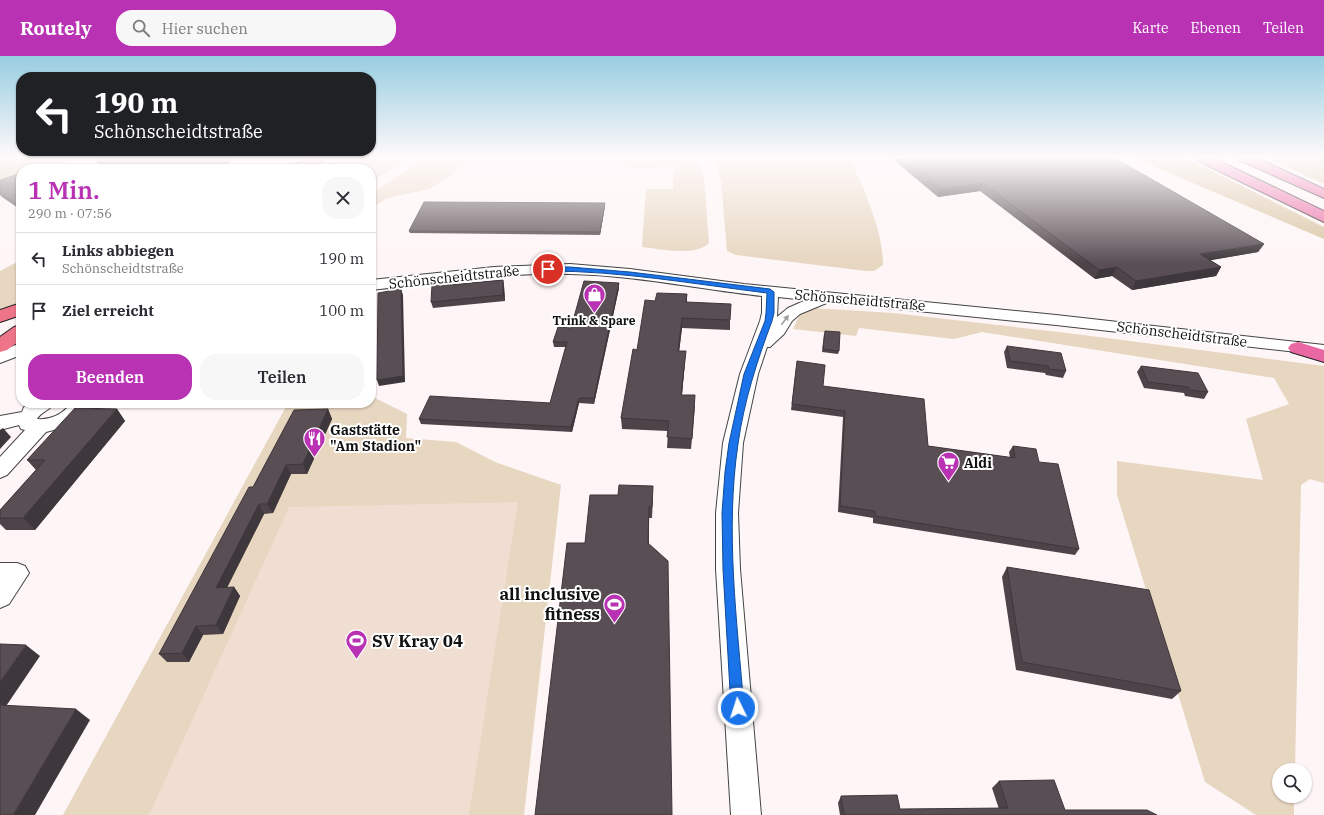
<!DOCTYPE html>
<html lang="de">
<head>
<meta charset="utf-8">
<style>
	body { margin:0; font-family:"IBM Plex Serif",serif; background:#f7f7f7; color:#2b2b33; height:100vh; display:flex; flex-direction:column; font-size:15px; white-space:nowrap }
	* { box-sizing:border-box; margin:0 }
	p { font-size:13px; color:#7c7c81 }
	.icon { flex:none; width:22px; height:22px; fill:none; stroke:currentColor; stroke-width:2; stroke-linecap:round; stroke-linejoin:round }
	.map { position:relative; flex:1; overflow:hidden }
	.panel { position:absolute; left:16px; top:108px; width:360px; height:244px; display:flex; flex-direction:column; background:#fff; border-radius:16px; box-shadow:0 1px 3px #0004 }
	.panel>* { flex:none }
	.banner { position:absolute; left:16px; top:16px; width:360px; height:84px; border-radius:16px; box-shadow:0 1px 3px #0004; background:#202124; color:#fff; overflow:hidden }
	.tools { position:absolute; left:1272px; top:707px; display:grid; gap:8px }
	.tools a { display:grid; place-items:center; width:40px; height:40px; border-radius:50%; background:#fff; box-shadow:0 1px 3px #0004; font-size:20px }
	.pin { position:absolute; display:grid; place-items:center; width:34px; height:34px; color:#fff; margin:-17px; border:2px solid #fff; border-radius:50%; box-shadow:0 1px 4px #0007 }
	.me { position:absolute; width:44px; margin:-22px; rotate:356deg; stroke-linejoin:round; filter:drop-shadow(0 0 3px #0008) }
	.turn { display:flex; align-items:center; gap:14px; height:84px; padding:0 12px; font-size:18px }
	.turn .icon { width:52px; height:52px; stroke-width:2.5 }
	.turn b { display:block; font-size:28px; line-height:34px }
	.round { display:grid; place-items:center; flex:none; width:42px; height:42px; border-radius:16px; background:#f7f7f7 }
	.summary { display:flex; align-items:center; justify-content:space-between; height:68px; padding:0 12px }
	h1 { font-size:24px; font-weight:600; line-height:30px; color:#b832b3 }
	.action { display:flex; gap:8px; margin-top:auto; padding:8px 12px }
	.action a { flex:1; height:46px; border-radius:16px; background:#b832b3; color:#fff; font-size:16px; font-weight:600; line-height:46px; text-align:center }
	.action a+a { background:#f7f7f7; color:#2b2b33 }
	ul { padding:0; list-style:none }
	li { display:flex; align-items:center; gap:12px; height:52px; padding:0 12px; border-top:1px solid #e1e1e2 }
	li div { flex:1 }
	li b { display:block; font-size:15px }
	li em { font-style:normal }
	header { display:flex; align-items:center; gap:24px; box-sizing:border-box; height:56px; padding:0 20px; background:#b832b3; color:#fff }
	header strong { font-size:19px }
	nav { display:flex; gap:22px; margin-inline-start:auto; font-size:14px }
	.search { width:280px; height:36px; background:#f7f7f7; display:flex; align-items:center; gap:10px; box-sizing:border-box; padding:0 14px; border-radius:16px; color:#7c7c81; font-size:15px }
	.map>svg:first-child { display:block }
	.green { fill:#e7d6c0 }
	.forest { fill:#d7c3a0 }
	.pitch { fill:#efded1 }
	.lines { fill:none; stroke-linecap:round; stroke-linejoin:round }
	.minor-casing { stroke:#444; stroke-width:2 }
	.major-casing { stroke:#222; stroke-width:2 }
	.highway-casing { stroke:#222; stroke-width:2 }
	.minor { fill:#fff; fill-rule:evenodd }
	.major { fill:#ee7589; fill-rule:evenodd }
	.highway { fill:#e968a4; fill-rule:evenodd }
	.wall { fill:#4d4348 }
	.shaded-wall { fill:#3e373b }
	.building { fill:#594e54; stroke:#3e373b }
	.oneway { fill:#a0a0a0 }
	.route { fill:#1a73e8; stroke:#114b97 }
	.labels { text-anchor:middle; stroke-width:4; stroke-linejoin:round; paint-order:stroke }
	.far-poi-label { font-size:12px; font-weight:bold; fill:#111; stroke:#fff }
	.street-label { font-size:14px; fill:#111; stroke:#fff }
	.poi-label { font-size:14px; font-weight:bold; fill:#111; stroke:#fff; text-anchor:start }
	.near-poi-label { font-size:17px; font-weight:bold; fill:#111; stroke:#fff; text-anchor:end }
</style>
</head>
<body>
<header>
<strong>Routely</strong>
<div class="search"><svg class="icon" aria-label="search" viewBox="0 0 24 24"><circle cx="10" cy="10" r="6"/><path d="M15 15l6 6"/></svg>Hier suchen</div>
<nav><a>Karte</a><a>Ebenen</a><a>Teilen</a></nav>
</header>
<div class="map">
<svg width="1324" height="759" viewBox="0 0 1324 759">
	<rect width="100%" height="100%" fill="#fef5f6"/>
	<g class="green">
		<polygon points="339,101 411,101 371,126 371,113 317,113"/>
		<polygon points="427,101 477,101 430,133 387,142 378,148 371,149 371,138"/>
		<path d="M623,101H696L704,121L709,187C695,201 660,193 642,191L646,133H673V111L629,113L626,111Z"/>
		<path d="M714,101H849C864,133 883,174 883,209L874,215H866L736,199L727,195L721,125Z"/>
		<polygon points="21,204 21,247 0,255 0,215"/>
		<polygon points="812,252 893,257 1067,277 1324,310 1324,427 1310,423 1301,429 1295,714 1279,714 1279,740 1294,740 1294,759 1256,759 1205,726 1117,439 1117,405 1263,424 1246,363 1289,348 1274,322 982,276 954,283 859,272 856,280 793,273 800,258"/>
		<polygon points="371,340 407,358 406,382 456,386 495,406 561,429 524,759 63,759 288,347 371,347"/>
	</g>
	<g class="forest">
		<polygon points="0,101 84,101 38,113 21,113 21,117 0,123"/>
		<polygon points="1132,101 1184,101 1324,171 1324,183"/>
		<polygon points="1266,101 1324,101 1324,128"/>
	</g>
	<polygon class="pitch" points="518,446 469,759 149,759 289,451"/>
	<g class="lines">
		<defs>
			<g id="minor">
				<path d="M570,208L630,213L744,228L1056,259L1324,289V299L1056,269L829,246L800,258L792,265L784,278L770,291H767L758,318L743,387L738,457L740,513L761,759H731L716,513V457L723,387L740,318L760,265L762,257V240C698,233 634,219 570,218C504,216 437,227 371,234V224L494,211ZM778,241L806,244L788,252L777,261Z"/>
				<polygon points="21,287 21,299 0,307 0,295"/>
				<path d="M31,347H55C50,354 41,356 37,363C48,364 59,360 67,352V347H87L86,353L79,363L65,371L46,376L7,419L0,422V401L25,374L21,373L19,369L0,374V360L22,356L24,351Z"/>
				<polygon points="0,507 17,507 25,510 29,517 9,548 0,552"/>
			</g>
			<g id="major">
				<path d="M309,101H326C318,112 303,113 290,113L292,110Z"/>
				<polygon points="21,247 21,259 0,266 0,254"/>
				<polygon points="21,269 21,284 7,294 0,296 0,281 14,271"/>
			</g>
			<g id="highway">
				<polygon points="1194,101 1211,101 1324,155 1324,166 1196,104"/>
				<polygon points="1237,101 1255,101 1324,133 1324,142 1239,104"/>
				<polygon points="1298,286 1324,294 1324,306 1291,296 1288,292 1291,288"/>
			</g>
		</defs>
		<use href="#minor" class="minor-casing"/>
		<use href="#major" class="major-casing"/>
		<use href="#highway" class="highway-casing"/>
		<use href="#minor" class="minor"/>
		<use href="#major" class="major"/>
		<use href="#highway" class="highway"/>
	</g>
	<g class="wall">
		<polygon points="890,101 1113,101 1264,188 1258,196 1210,204 1221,211 1216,220 1132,234 1112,220 1095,223 980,135 938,141"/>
		<polygon points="21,121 21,154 2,141 0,139 0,124"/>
		<polygon points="605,150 600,179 410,177 409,175"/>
		<polygon points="503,224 504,230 505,245 433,252 431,246 450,227 451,229"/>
		<polygon points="619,232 594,348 579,347 572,376 421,368 419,363 550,347 566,291 554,291 553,286"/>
		<polygon points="687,238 687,246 730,264 730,274 682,272 679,295 685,305 682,339 695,350 691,393 667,392 668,375 622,373 621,362 637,294 655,245"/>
		<polygon points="824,278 839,295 838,298 822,296"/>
		<polygon points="1007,290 1066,315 1063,322 1046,319 1045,317 1007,312 1004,296"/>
		<polygon points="1141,310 1208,336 1204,343 1185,340 1184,337 1144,332 1137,316"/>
		<polygon points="796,312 823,330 928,390 1010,402 1009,396 1013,390 1039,406 1079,493 1075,499 873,467 873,462 838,456 843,361 791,354"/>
		<polygon points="117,353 125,365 35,474 6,474 0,468 0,454 36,414 27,404"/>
		<polygon points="328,353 332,363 307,418 291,418 273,457 264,458 227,532 234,531 240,540 223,578 203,579 189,606 167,606 159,598 253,431"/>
		<polygon points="618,439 653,441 652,462 649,462 649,487 585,487"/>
		<polygon points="1007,511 1181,635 1172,643 1016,614 1002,521"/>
		<polygon points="999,725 1065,754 1157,759 840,759 838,747 841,740 900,753 999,753 992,732"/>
	</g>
	<g class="shaded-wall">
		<polygon points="227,101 232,101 233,102 225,113 218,113"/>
		<polygon points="983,127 980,135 938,141 940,133"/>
		<polygon points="605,147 605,150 600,179 600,176"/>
		<polygon points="1264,188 1258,196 1195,207 1200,198"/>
		<polygon points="1117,211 1112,220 1095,223 1099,214"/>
		<polygon points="1221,211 1216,220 1132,234 1136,225"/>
		<polygon points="503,224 504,230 505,245 503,239"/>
		<polygon points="619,227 619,232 594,348 594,342"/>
		<polygon points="401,233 403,239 405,326 379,330 377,324"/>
		<polygon points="682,262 682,272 678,305 678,295"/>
		<polygon points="686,295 685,305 681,349 681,339"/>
		<polygon points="579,342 579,347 572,376 571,371"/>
		<polygon points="117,353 125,365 35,474 23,462"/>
		<polygon points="328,353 332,363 307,418 303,408"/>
		<polygon points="3,372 11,381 0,393 0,374"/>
		<polygon points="286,409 291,418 273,457 267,448"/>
		<polygon points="259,448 264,458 222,541 216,532"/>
		<polygon points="234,531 240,540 223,578 216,569"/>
		<polygon points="196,570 203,579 189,606 182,597"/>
		<polygon points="26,589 40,600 0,659 0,626"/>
		<polygon points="76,653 90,664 35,759 13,759"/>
	</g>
	<g class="building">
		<polygon points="94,101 227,101 218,113 102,113"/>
		<polygon points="901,101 1113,101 1264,188 1200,198 1221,211 1136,225 1117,211 1099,214 983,127 940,133"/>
		<polygon points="18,118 21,121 21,151 0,137 0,124"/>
		<polygon points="424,146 605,147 600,176 409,175"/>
		<polygon points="503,224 503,239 431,246 432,229 450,227 450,229"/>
		<polygon points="584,225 619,227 594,342 579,342 571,371 419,363 430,340 550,347 567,286 553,286 558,271 571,272"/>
		<polygon points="401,233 403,320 377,324 378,237"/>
		<polygon points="657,237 687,238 686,246 731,248 730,264 682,262 678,295 686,295 681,339 695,339 692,383 667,381 669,365 621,362 633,293 637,294 645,244 655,245"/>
		<polygon points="825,275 840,276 839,295 823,293"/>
		<polygon points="1007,290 1061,297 1066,315 1049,313 1048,310 1010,305"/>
		<polygon points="797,305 825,309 823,330 924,343 928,390 1015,402 1013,390 1036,393 1039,406 1058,408 1079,493 875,460 875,455 840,450 845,355 792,348"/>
		<polygon points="1141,310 1198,317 1208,336 1190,334 1188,331 1148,326"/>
		<polygon points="75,352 117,353 23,462 0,462 0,454 45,404 27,404"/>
		<polygon points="328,353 303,408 286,409 267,448 259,448 216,532 234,531 216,569 196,570 182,597 159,598 249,431 253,431 294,354"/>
		<polygon points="619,429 653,430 652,451 649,451 648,487 668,505 672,759 535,759 567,487 585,487 590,439 618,439"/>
		<polygon points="1007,511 1149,534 1181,635 1022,606"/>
		<polygon points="0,588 26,589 0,626"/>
		<polygon points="0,649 76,653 13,759 0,759"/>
		<polygon points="1054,724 1065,754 1147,754 1157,759 844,759 841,740 897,739 900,753 1008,752 999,725"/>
	</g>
	<defs><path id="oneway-solid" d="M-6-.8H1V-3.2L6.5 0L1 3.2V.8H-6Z"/></defs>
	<use class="oneway" href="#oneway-solid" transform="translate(785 264) rotate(-53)"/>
	<linearGradient id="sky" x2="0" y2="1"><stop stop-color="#97cde0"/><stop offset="0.49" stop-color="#fffafb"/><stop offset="1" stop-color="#fffafb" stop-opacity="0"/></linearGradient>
	<rect width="1324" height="207" fill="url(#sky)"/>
	<path class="route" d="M546,211H570L630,216L770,233L774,236V257L772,265C757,305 744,345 738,388C725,475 737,565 744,652L742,656L738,658L733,656L731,652L723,513L722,457L725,416L729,387L744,318L765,265L766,257L767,237C694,228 621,215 548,215L546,214Z"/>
	<defs>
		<symbol id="shop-pin" viewBox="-11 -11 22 30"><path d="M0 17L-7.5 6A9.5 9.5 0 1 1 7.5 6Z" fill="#b832b3" stroke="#fff"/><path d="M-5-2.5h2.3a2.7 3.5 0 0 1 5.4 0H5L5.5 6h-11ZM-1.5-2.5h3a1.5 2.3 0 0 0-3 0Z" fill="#fff"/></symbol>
		<symbol id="restaurant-pin" viewBox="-11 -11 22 30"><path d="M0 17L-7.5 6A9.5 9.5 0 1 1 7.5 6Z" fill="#b832b3" stroke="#fff"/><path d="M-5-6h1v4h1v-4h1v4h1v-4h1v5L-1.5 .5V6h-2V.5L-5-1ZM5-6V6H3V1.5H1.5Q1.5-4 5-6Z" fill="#fff"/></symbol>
		<symbol id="supermarket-pin" viewBox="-11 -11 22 30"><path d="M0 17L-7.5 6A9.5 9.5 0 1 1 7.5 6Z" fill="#b832b3" stroke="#fff"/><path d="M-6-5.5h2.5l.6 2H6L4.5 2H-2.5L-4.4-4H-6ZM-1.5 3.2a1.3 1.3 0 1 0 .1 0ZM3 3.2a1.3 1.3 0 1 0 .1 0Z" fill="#fff"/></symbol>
		<symbol id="stadium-pin" viewBox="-11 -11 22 30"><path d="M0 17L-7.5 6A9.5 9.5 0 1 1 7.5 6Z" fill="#b832b3" stroke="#fff"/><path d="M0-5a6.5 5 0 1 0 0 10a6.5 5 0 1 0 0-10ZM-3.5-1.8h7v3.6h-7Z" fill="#fff"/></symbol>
	</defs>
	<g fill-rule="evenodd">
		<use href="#shop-pin" x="582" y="226" width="25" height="34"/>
		<use href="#restaurant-pin" x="302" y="370" width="25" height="34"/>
		<use href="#supermarket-pin" x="936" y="394" width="25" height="34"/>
		<use href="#stadium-pin" x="602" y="536" width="25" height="34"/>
		<use href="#stadium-pin" x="344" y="572" width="25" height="34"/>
	</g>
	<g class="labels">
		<g class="far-poi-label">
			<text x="594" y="269">Trink &amp; Spare</text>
		</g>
		<g class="street-label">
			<text transform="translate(454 221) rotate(-6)" y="5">Schönscheidtstraße</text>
			<text transform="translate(860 244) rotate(5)" y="5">Schönscheidtstraße</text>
			<text transform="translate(1182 278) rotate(7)" y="5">Schönscheidtstraße</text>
		</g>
		<g class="poi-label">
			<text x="330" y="379">Gaststätte<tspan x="330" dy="16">"Am Stadion"</tspan></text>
			<text x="964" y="412">Aldi</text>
		</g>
		<g class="near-poi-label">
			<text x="600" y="544">all inclusive<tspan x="600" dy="20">fitness</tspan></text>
			<text x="372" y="591" text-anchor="start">SV Kray 04</text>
		</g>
	</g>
</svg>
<div class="tools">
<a><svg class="icon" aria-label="search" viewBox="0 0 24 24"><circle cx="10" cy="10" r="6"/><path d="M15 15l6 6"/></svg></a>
</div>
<div class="pin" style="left:548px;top:213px;background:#d93025"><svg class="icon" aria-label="arrive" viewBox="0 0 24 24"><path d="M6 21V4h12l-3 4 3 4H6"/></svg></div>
<svg class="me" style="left:738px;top:652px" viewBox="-20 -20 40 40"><circle r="17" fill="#1a73e8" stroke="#fff" stroke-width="3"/><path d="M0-11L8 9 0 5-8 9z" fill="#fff"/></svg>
<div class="banner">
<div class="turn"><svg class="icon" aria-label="left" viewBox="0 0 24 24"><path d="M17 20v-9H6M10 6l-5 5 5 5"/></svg><div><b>190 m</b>Schönscheidtstraße</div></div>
</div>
<section class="panel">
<div class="summary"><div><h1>1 Min.</h1><p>290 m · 07:56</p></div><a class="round"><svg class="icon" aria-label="close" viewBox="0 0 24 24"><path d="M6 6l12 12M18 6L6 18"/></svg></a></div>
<ul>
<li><svg class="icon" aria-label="left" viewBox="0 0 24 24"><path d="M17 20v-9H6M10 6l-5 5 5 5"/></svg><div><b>Links abbiegen</b><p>Schönscheidtstraße</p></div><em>190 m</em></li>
<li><svg class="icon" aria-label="arrive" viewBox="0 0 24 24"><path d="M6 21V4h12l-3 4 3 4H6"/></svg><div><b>Ziel erreicht</b></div><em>100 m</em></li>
</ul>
<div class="action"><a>Beenden</a><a>Teilen</a></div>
</section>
</div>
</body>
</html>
